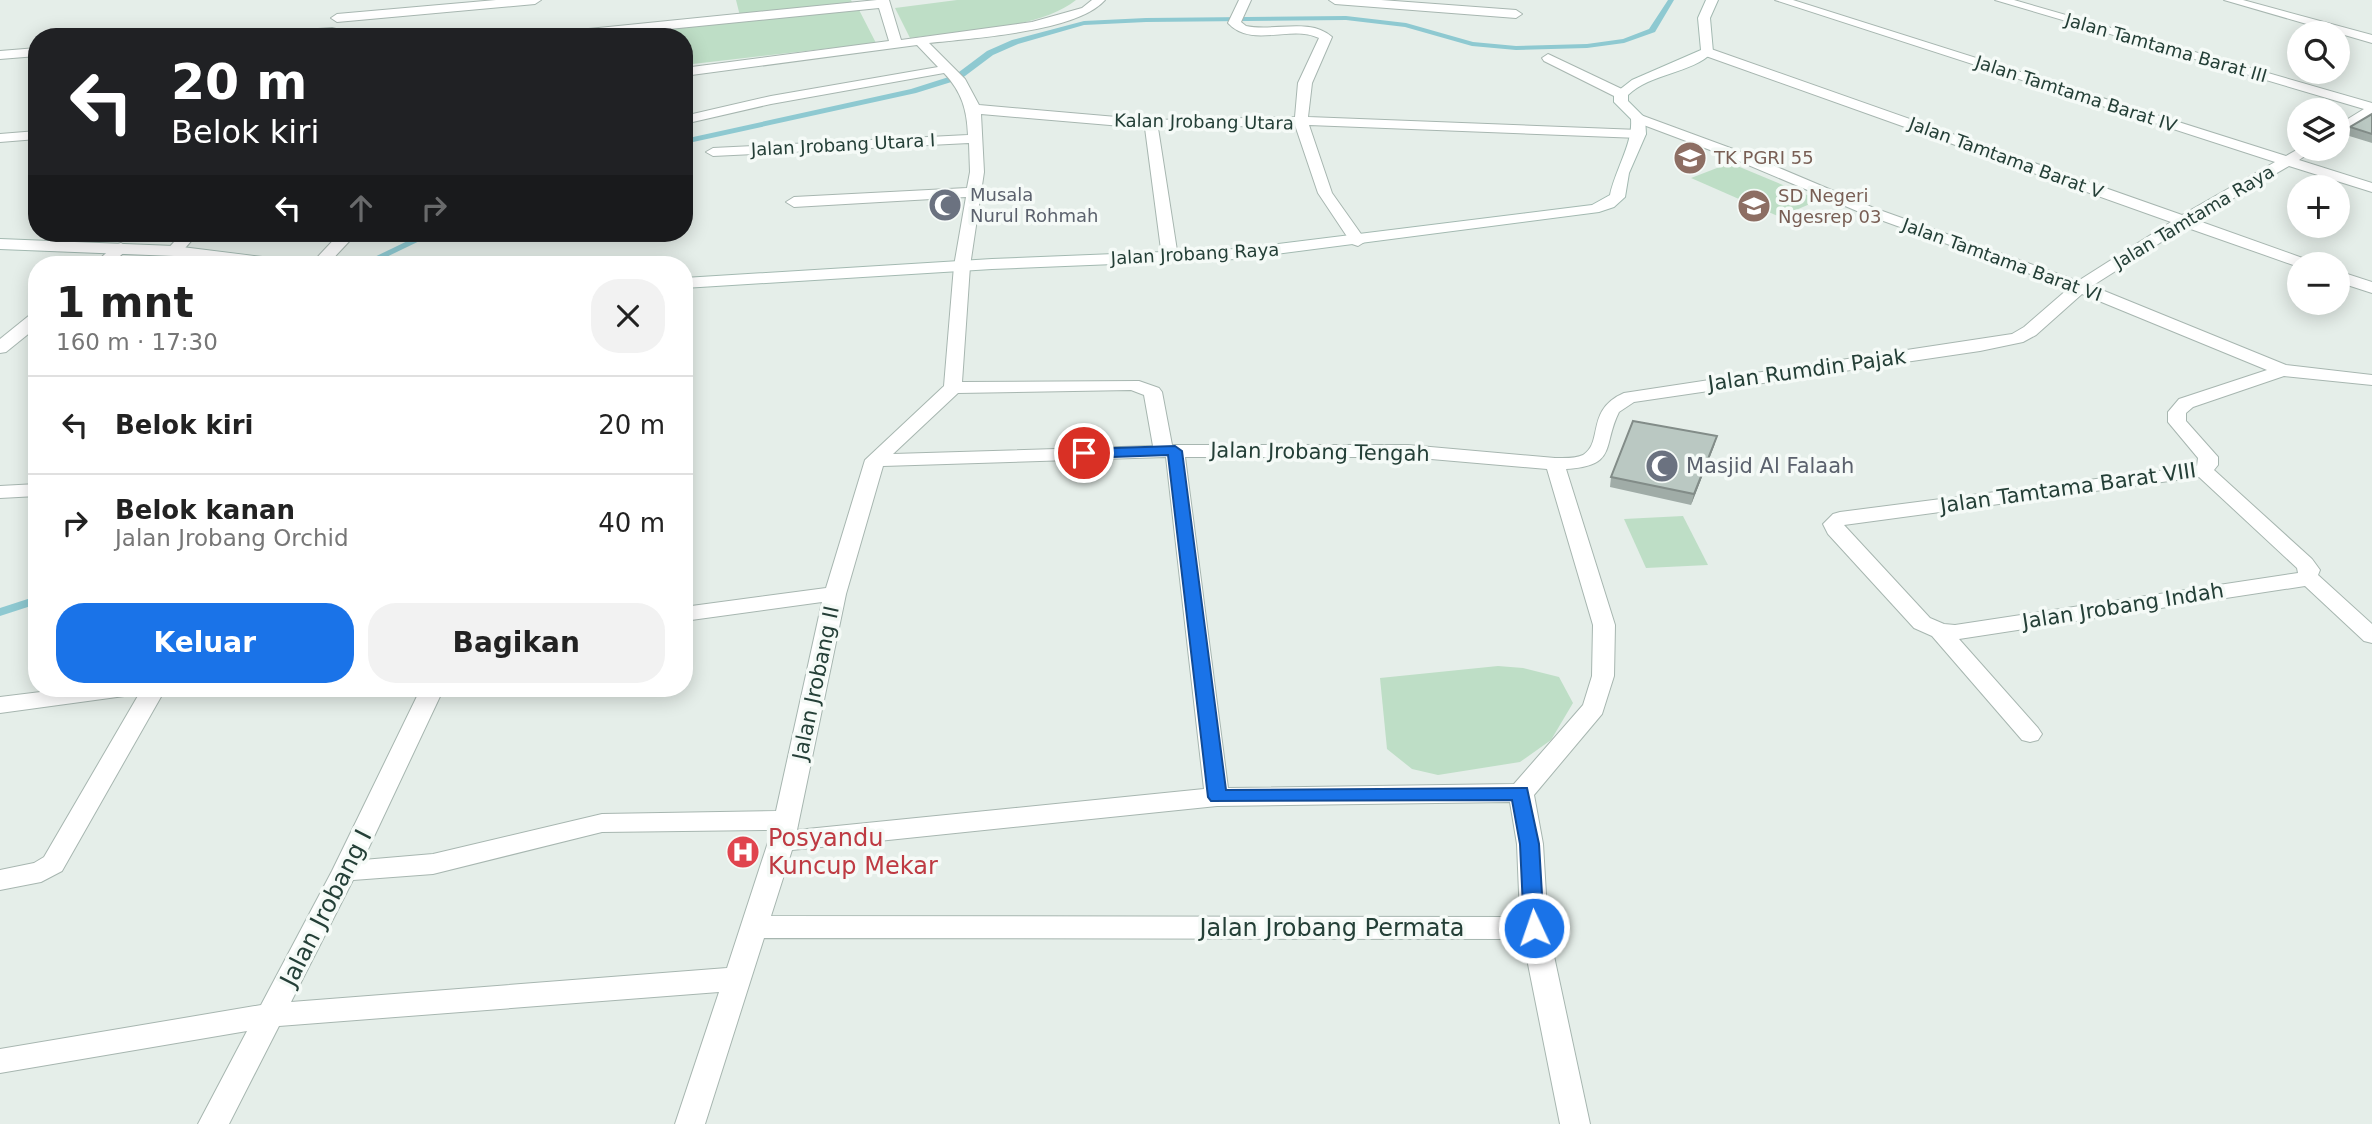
<!DOCTYPE html>
<html lang="id">
<head>
<meta charset="utf-8">
<style>
	body { margin:0; font-family:"DejaVu Sans",sans-serif; background:#f2f2f2; color:#222; height:100vh; display:flex; flex-direction:column; font-size:26px; white-space:nowrap }
	* { box-sizing:border-box; margin:0 }
	p { font-size:23px; color:#767676 }
	.icon { flex:none; width:38px; height:38px; fill:none; stroke:currentColor; stroke-width:2; stroke-linecap:round; stroke-linejoin:round }
	.map { position:relative; flex:1; overflow:hidden }
	.details { position:absolute; left:28px; top:256px; width:665px; height:441px; display:flex; flex-direction:column; background:#fff; border-radius:28px; box-shadow:0 4px 18px #0003 }
	.details>* { flex:none }
	.hud { position:absolute; left:28px; top:28px; width:665px; height:214px; border-radius:28px; box-shadow:0 4px 18px #0003; background:#202124; color:#fff; overflow:hidden }
	.buttons { position:absolute; left:2287px; top:21px; display:grid; gap:14px }
	.buttons a { display:grid; place-items:center; width:63px; height:63px; border-radius:50%; background:#fff; box-shadow:0 4px 18px #0003; font-size:35px }
	.pin { position:absolute; display:grid; place-items:center; width:60px; height:60px; color:#fff; margin:-30px; border:4px solid #fff; border-radius:50%; box-shadow:0 2px 7px #0007 }
	.me { position:absolute; width:77px; margin:-38px; rotate:357deg; stroke-linejoin:round; filter:drop-shadow(0 0 5px #0008) }
	.turn { display:flex; align-items:center; gap:24px; height:147px; padding:0 28px; font-size:32px }
	.turn .icon { width:91px; height:91px; stroke-width:2.5 }
	.turn b { display:block; font-size:49px; line-height:60px }
	.lanes { display:flex; align-items:center; height:66px; padding:0 28px; background:#0003; justify-content:center; gap:35px; direction:ltr }
	.lanes .off { opacity:.35 }
	.round { display:grid; place-items:center; flex:none; width:74px; height:74px; border-radius:28px; background:#f2f2f2 }
	.summary { display:flex; align-items:center; justify-content:space-between; height:119px; padding:0 28px }
	h1 { font-size:42px; font-weight:700; line-height:52px }
	.action { display:flex; gap:14px; margin-top:auto; padding:14px 28px }
	.action a { flex:1; height:80px; border-radius:28px; background:#1a73e8; color:#fff; font-size:28px; font-weight:700; line-height:80px; text-align:center }
	.action a+a { background:#f2f2f2; color:#222 }
	ul { padding:0; list-style:none }
	li { display:flex; align-items:center; gap:21px; height:98px; padding:0 28px; border-top:2px solid #e0e0e0 }
	li div { flex:1 }
	li b { display:block; font-size:26px }
	li em { font-style:normal }
	.map>svg:first-child { display:block }
	.green { fill:#bedec6 }
	.lines { fill:none; stroke-linecap:round; stroke-linejoin:round }
	.stream { fill:#8ec9d1; fill-rule:evenodd }
	.street-casing { stroke:#a7b6b0; stroke-width:2 }
	.secondary-casing { stroke:#a3b9b1; stroke-width:2 }
	.street { fill:#fff; fill-rule:evenodd }
	.secondary { fill:#fff; fill-rule:evenodd }
	.wall { fill:#a0aca7 }
	.shaded-wall { fill:#828c88 }
	.building { fill:#bac8c2; stroke:#828c88; stroke-width:2 }
	.route { fill:#1a73e8; stroke:#114b97; stroke-width:2 }
	.labels { text-anchor:middle; stroke-width:7; stroke-linejoin:round; paint-order:stroke }
	.far-street-label { font-size:18px; fill:#243f37; stroke:#f5faf7 }
	.far-education-label { font-size:18px; fill:#785e54; stroke:#f5faf7; text-anchor:start }
	.far-worship-label { font-size:18px; fill:#5b616d; stroke:#f5faf7; text-anchor:start }
	.street-label { font-size:21px; fill:#243f37; stroke:#f5faf7 }
	.worship-label { font-size:21px; fill:#5b616d; stroke:#f5faf7; text-anchor:start }
	.near-health-label { font-size:24px; fill:#be3a42; stroke:#f5faf7; text-anchor:start }
	.near-street-label { font-size:24px; fill:#243f37; stroke:#f5faf7 }
</style>
</head>
<body>
<div class="map">
<svg width="2372" height="1124" viewBox="0 0 2372 1124">
	<rect width="100%" height="100%" fill="#e5eee9"/>
	<g class="green">
		<polygon points="736,0 851,0 853,4 856,4 876,43 684,65 684,37 558,37 740,16"/>
		<path d="M957,0H1076C1039,30 958,31 910,38L895,8Z"/>
		<polygon points="1730,163 1819,200 1780,217 1691,178"/>
		<polygon points="1683,516 1708,565 1646,568 1624,519"/>
		<polygon points="1498,666 1523,668 1559,677 1573,703 1551,740 1520,762 1438,775 1412,769 1387,749 1380,678"/>
	</g>
	<g class="lines">
		<g class="stream">
			<polygon points="1668,0 1674,0 1655,32 1624,43 1587,48 1516,50 1472,46 1405,27 1346,20 1146,22 1084,25 1018,44 993,55 961,79 916,93 684,144 684,139 911,89 955,75 987,51 1012,40 1084,21 1146,18 1346,16 1406,23 1473,42 1516,46 1587,44 1623,39 1649,29"/>
			<polygon points="424,233 436,233 372,264 360,264"/>
			<polygon points="37,596 37,604 0,616 0,608"/>
		</g>
		<defs>
			<g id="street">
				<polygon points="496,0 541,0 535,4 337,22 331,18 337,14"/>
				<path d="M877,0H889L901,40L1032,22L1082,8L1092,0H1105C1077,32 973,38 929,43L965,79L979,105L1151,120L1295,117L1298,83L1319,38C1291,24 1252,49 1228,23L1239,0H1251L1241,22L1246,26C1273,32 1310,17 1332,37L1312,83L1308,117L1639,130L1646,134L1639,138L1309,125L1332,193L1366,241L1358,246L1352,244L1318,193L1295,125L1158,128L1178,257L1170,262L1162,257L1145,128L981,114L984,172L970,266L962,382L1139,381L1159,388L1162,392L1172,445H1408L1555,458C1563,458 1575,459 1583,455C1604,442 1585,410 1624,393L2012,334L2024,327L2069,288L1864,214L1734,159L1633,121V115L1638,114L1744,153L1874,208L2078,281L2171,222L1703,55V49H1711L2182,215L2275,162L1775,0H1793L2286,156L2300,148L2315,149L2299,160L2372,183V192L2289,166L2196,220L2311,261L2313,264H2300L2299,267L2185,227L2092,286L2286,365L2372,375V385L2284,376L2193,407L2186,413V421L2218,457V465L2214,470L2312,559L2320,570L2318,575L2372,624V643L2364,641L2305,586L1959,639L2038,728L2042,734L2038,740L2030,742L2022,740L1932,636L1914,628L1828,534L1823,524L1833,514L1840,512L2197,466L2198,458L2168,422V412L2179,399L2267,370L2082,294L2036,335L2023,342L1980,351L1634,402L1619,412C1602,446 1618,466 1566,469L1615,625L1614,676L1602,714L1534,795L1543,844L1548,928L1590,1124H1560L1523,939L764,938L705,1124H675L719,992L279,1026L229,1124H198L247,1031L0,1073V1049L261,1005L332,871L421,688H444L363,860L433,854L602,814L776,811L822,602L684,621V607L826,588L865,460L944,386L954,266L966,197L794,207L786,202L794,197L967,188L970,172L969,143L713,156L706,152L713,148L968,135C967,110 962,92 944,73L771,104L684,124V116L771,96L938,67L917,45L684,76V68L889,41L879,8L589,37H543L549,33ZM1131,390L1144,395L1153,446L893,454L958,393ZM1166,457L1204,789L797,830L846,594L883,466ZM1185,457H1408L1547,469L1593,625L1592,676L1583,705L1514,784L1228,788ZM2199,477L2297,568L2298,573L1955,625L1944,624L1930,618L1844,525ZM1510,802L1517,844L1520,917L771,916L792,850L1217,806ZM772,830L727,968L291,1002L353,880L433,874L602,832Z"/>
				<polygon points="1329,0 1381,0 1516,10 1522,14 1516,18 1335,4"/>
				<polygon points="1995,0 2014,0 2372,103 2372,116 2338,135 2338,125 2364,109"/>
				<polygon points="2224,0 2243,0 2372,35 2372,43"/>
				<polygon points="332,28 336,29 336,35 256,37 262,33"/>
				<polygon points="37,48 37,56 0,59 0,51"/>
				<polygon points="1548,54 1626,91 1628,94 1621,98 1616,97 1544,61 1542,58"/>
				<polygon points="37,131 37,139 0,142 0,134"/>
				<polygon points="182,233 198,233 180,254 168,254 166,251"/>
				<polygon points="340,233 357,233 328,264 311,264"/>
				<polygon points="121,243 129,248 111,264 94,264 115,245"/>
				<polygon points="2338,271 2372,282 2372,293 2338,282"/>
				<polygon points="37,313 37,327 6,352 0,353 0,339 31,314"/>
				<polygon points="37,484 37,496 0,498 0,486"/>
				<polygon points="73,688 166,688 62,871 41,882 0,890 0,870 34,863 44,857 139,694 0,713 0,697"/>
			</g>
			<g id="secondary">
				<path d="M1706,0H1718L1710,18L1713,52C1691,74 1651,73 1628,95V101L1645,118L1646,134L1629,173L1625,197L1614,207L1599,212L1237,259L992,269L684,288V278L992,259L1237,249L1592,205L1610,195C1615,170 1633,144 1631,119L1614,102V94L1632,80L1701,50L1698,18Z"/>
				<polygon points="0,239 174,246 279,259 287,264 242,264 174,256 0,249"/>
			</g>
		</defs>
		<use href="#street" class="street-casing"/>
		<use href="#secondary" class="secondary-casing"/>
		<use href="#street" class="street"/>
		<use href="#secondary" class="secondary"/>
	</g>
	<g class="wall">
		<polygon points="2372,114 2372,143 2346,135 2350,127"/>
		<polygon points="1717,436 1714,446 1691,505 1610,487 1611,477"/>
	</g>
	<polygon class="shaded-wall" points="1717,436 1714,446 1691,505 1694,494"/>
	<g class="building">
		<polygon points="2372,114 2372,134 2350,127"/>
		<polygon points="1633,421 1717,436 1694,494 1611,477"/>
	</g>
	<polygon class="route" points="1175,446 1182,451 1226,790 1527,788 1539,844 1544,928 1541,933 1534,936 1527,933 1524,928 1520,844 1512,800 1211,801 1208,797 1168,455 1084,458 1077,453 1084,449"/>
	<defs>
		<symbol id="school-disc" viewBox="-11 -11 22 22"><circle r="9.5" fill="#8d6e63" stroke="#f5faf7"/><path d="M0-5L7-2L0 1L-7-2ZM-4 1L0 2.5L4 1V4Q0 6-4 4Z" fill="#fff"/></symbol>
		<symbol id="mosque-disc" viewBox="-11 -11 22 22"><circle r="9.5" fill="#6b7280" stroke="#f5faf7"/><path d="M3.5-4.9A6 6 0 1 0 3.5 4.9A5 5 0 1 1 3.5-4.9Z" fill="#fff"/></symbol>
		<symbol id="hospital-disc" viewBox="-11 -11 22 22"><circle r="9.5" fill="#e0444e" stroke="#f5faf7"/><path d="M-5-5h3v3.5h4V-5h3V5h-3V1.5h-4V5h-3Z" fill="#fff"/></symbol>
	</defs>
	<g fill-rule="evenodd">
		<use href="#school-disc" x="1671" y="139" width="38" height="38"/>
		<use href="#mosque-disc" x="926" y="186" width="38" height="38"/>
		<use href="#school-disc" x="1735" y="187" width="38" height="38"/>
		<use href="#mosque-disc" x="1643" y="447" width="38" height="38"/>
		<use href="#hospital-disc" x="724" y="833" width="38" height="38"/>
	</g>
	<g class="labels">
		<g class="far-street-label">
			<text transform="translate(2166 48) rotate(16)" y="6">Jalan Tamtama Barat III</text>
			<text transform="translate(2076 94) rotate(18)" y="6">Jalan Tamtama Barat IV</text>
			<text transform="translate(1204 122) rotate(1)" y="6">Kalan Jrobang Utara</text>
			<text transform="translate(843 145) rotate(-3)" y="6">Jalan Jrobang Utara I</text>
			<text transform="translate(2006 158) rotate(20)" y="6">Jalan Tamtama Barat V</text>
			<text transform="translate(2194 217) rotate(-31)" y="6">Jalan Tamtama Raya</text>
			<text transform="translate(1195 254) rotate(-3)" y="6">Jalan Jrobang Raya</text>
			<text transform="translate(2002 260) rotate(20)" y="6">Jalan Tamtama Barat VI</text>
		</g>
		<g class="far-education-label">
			<text x="1714" y="164">TK PGRI 55</text>
			<text x="1778" y="202">SD Negeri<tspan x="1778" dy="21">Ngesrep 03</tspan></text>
		</g>
		<g class="far-worship-label">
			<text x="970" y="201">Musala<tspan x="970" dy="21">Nurul Rohmah</tspan></text>
		</g>
		<g class="street-label">
			<text transform="translate(1807 370) rotate(-8)" y="7">Jalan Rumdin Pajak</text>
			<text transform="translate(1320 452) rotate(1)" y="7">Jalan Jrobang Tengah</text>
			<text transform="translate(2068 488) rotate(-8)" y="7">Jalan Tamtama Barat VIII</text>
			<text transform="translate(2123 606) rotate(-9)" y="7">Jalan Jrobang Indah</text>
			<text transform="translate(816 683) rotate(-78)" y="7">Jalan Jrobang II</text>
		</g>
		<g class="worship-label">
			<text x="1686" y="473">Masjid Al Falaah</text>
		</g>
		<g class="near-health-label">
			<text x="768" y="846">Posyandu<tspan x="768" dy="28">Kuncup Mekar</tspan></text>
		</g>
		<g class="near-street-label">
			<text transform="translate(326 908) rotate(-63)" y="8">Jalan Jrobang I</text>
			<text x="1332" y="936">Jalan Jrobang Permata</text>
		</g>
	</g>
</svg>
<div class="buttons">
<a><svg class="icon" aria-label="search" viewBox="0 0 24 24"><circle cx="10" cy="10" r="6"/><path d="M15 15l6 6"/></svg></a>
<a><svg class="icon" aria-label="layers" viewBox="0 0 24 24"><path d="M12 4l9 5-9 5-9-5zM3 14l9 5 9-5"/></svg></a>
<a>+</a>
<a>−</a>
</div>
<div class="pin" style="left:1084px;top:453px;background:#d93025"><svg class="icon" aria-label="arrive" viewBox="0 0 24 24"><path d="M6 21V4h12l-3 4 3 4H6"/></svg></div>
<svg class="me" style="left:1534px;top:928px" viewBox="-20 -20 40 40"><circle r="17" fill="#1a73e8" stroke="#fff" stroke-width="3"/><path d="M0-11L8 9 0 5-8 9z" fill="#fff"/></svg>
<div class="hud">
<div class="turn"><svg class="icon" aria-label="left" viewBox="0 0 24 24"><path d="M17 20v-9H6M10 6l-5 5 5 5"/></svg><div><b>20 m</b>Belok kiri</div></div>
<div class="lanes"><svg class="icon" aria-label="left" viewBox="0 0 24 24"><path d="M17 20v-9H6M10 6l-5 5 5 5"/></svg><svg class="icon off" aria-label="ahead" viewBox="0 0 24 24"><path d="M12 20V5M6 11l6-6 6 6"/></svg><svg class="icon off" aria-label="right" viewBox="0 0 24 24"><path d="M7 20v-9h11M14 6l5 5-5 5"/></svg></div>
</div>
<section class="details">
<div class="summary"><div><h1>1 mnt</h1><p>160 m · 17:30</p></div><a class="round"><svg class="icon" aria-label="close" viewBox="0 0 24 24"><path d="M6 6l12 12M18 6L6 18"/></svg></a></div>
<ul>
<li><svg class="icon" aria-label="left" viewBox="0 0 24 24"><path d="M17 20v-9H6M10 6l-5 5 5 5"/></svg><div><b>Belok kiri</b></div><em>20 m</em></li>
<li><svg class="icon" aria-label="right" viewBox="0 0 24 24"><path d="M7 20v-9h11M14 6l5 5-5 5"/></svg><div><b>Belok kanan</b><p>Jalan Jrobang Orchid</p></div><em>40 m</em></li>
</ul>
<div class="action"><a>Keluar</a><a>Bagikan</a></div>
</section>
</div>
</body>
</html>
